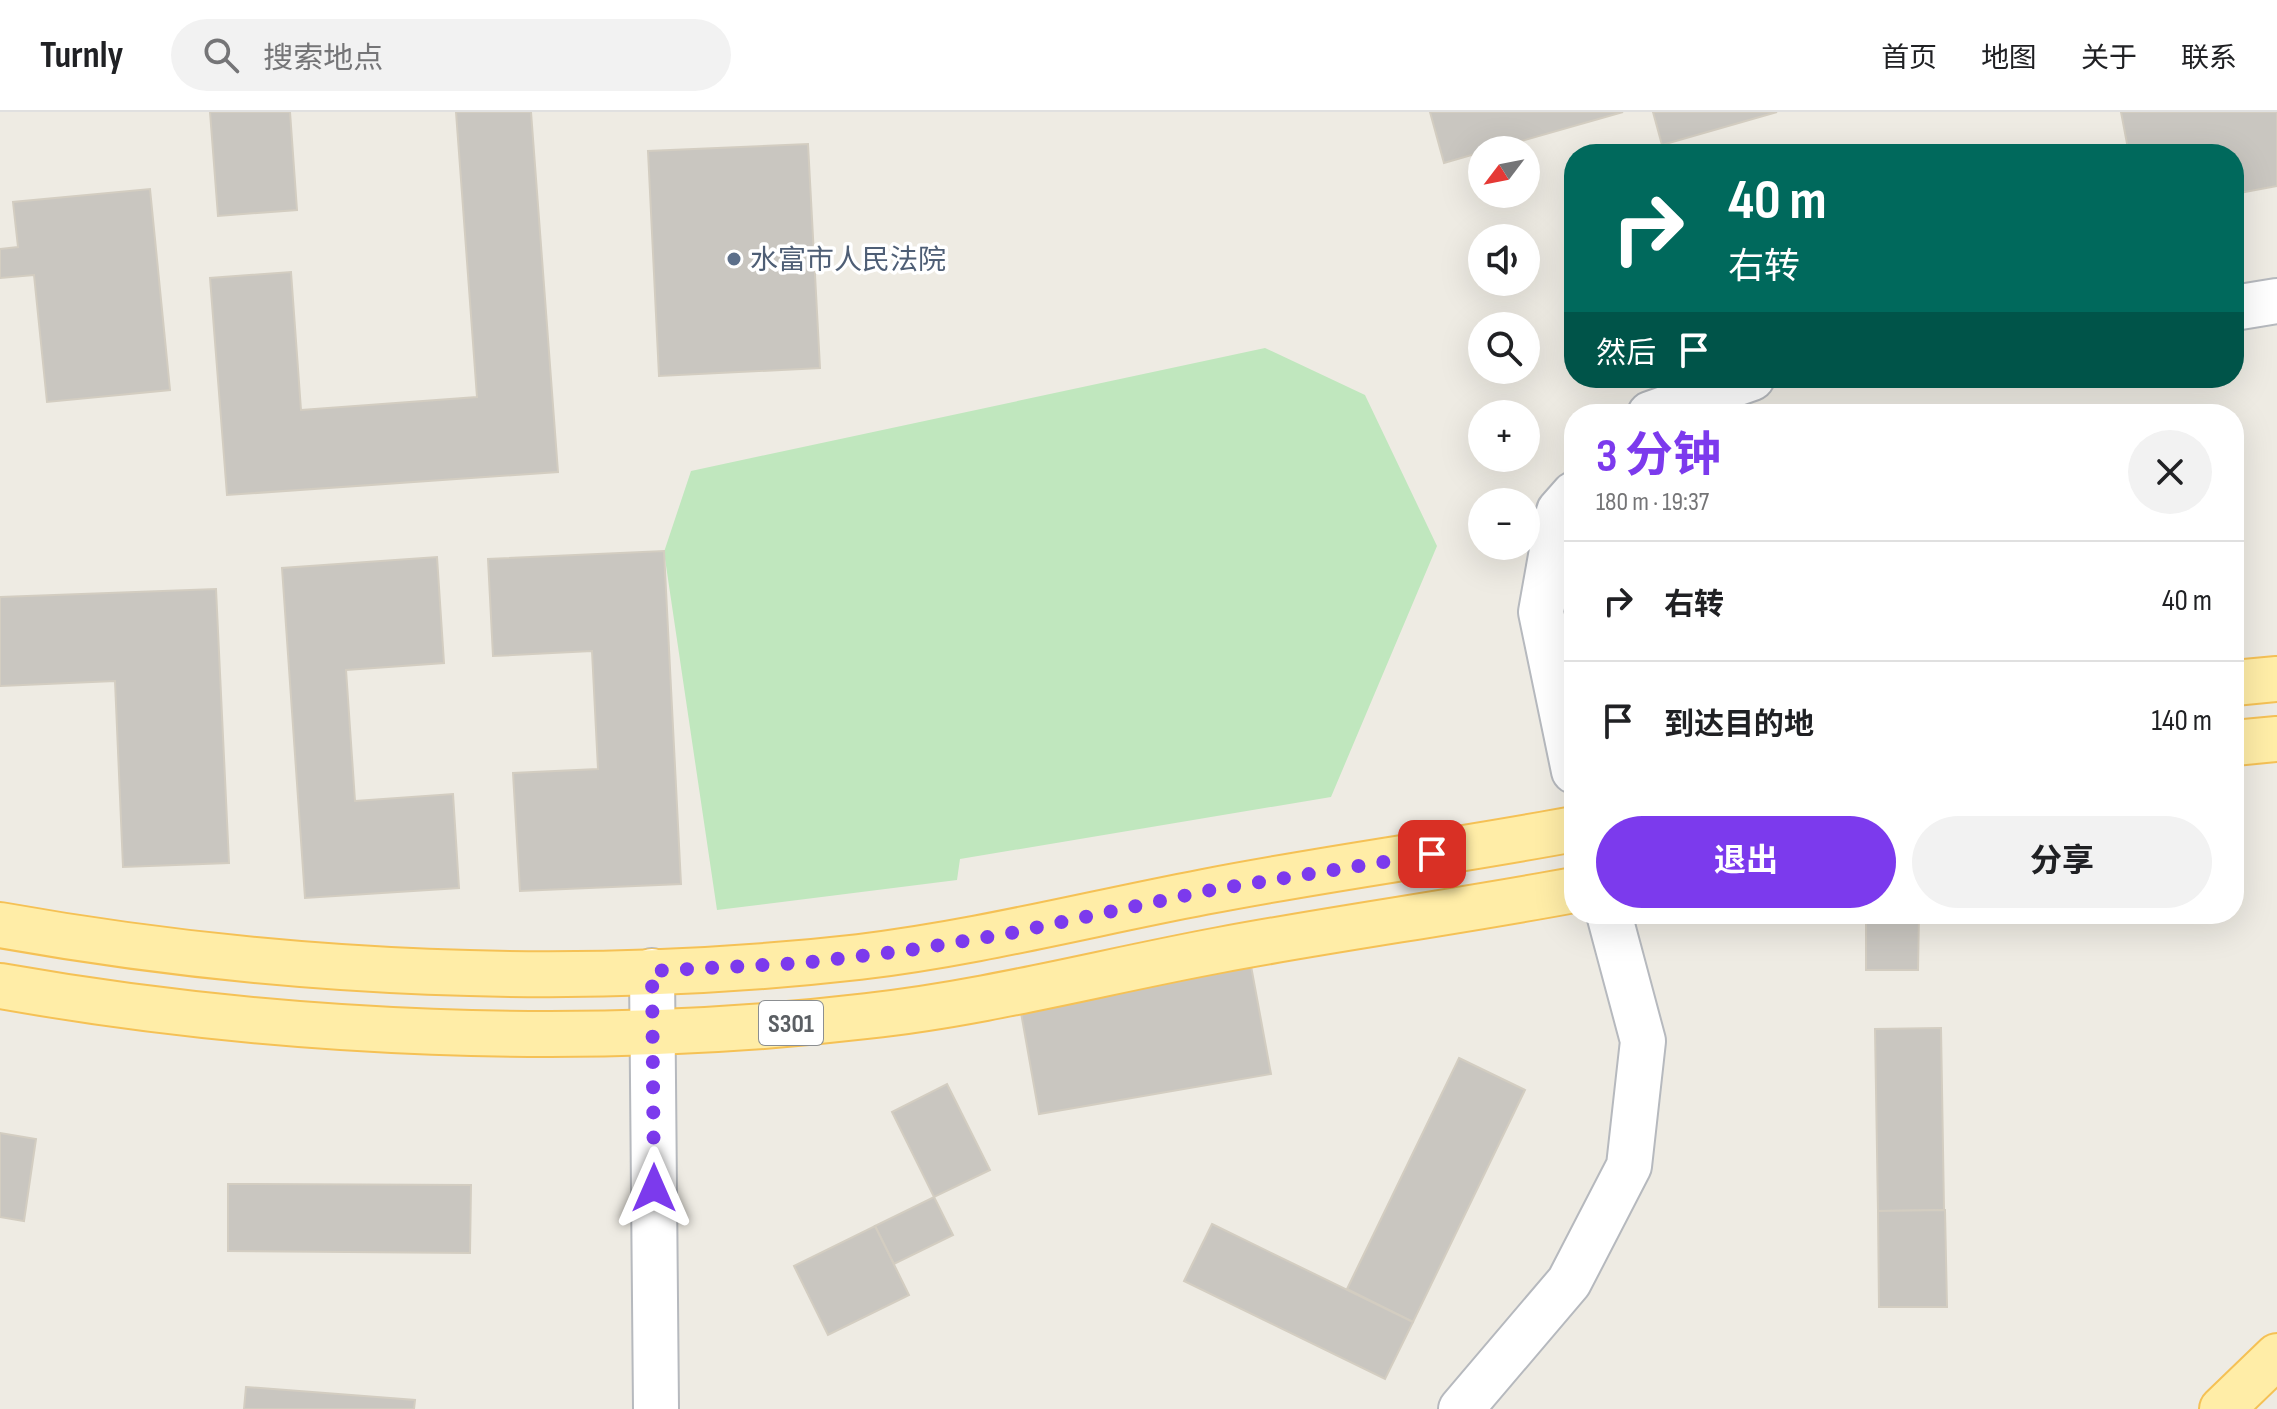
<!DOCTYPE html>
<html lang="zh">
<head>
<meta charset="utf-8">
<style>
	body { margin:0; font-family:"Sofia Sans Condensed","Noto Sans SC",sans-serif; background:#f2f2f2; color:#202124; height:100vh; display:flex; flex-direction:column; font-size:30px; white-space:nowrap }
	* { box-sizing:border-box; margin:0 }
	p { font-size:26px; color:#757577 }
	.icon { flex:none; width:44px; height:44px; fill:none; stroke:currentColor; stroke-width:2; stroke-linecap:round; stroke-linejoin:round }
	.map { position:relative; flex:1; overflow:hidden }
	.drawer { position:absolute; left:1564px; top:292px; width:680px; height:520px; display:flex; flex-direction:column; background:#fff; border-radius:32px; box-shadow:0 8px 32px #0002 }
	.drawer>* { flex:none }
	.guide { position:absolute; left:1564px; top:32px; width:680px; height:244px; border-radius:32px; box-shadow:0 8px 32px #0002; background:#00695c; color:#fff; overflow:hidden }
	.needle { width:52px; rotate:238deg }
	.tools { position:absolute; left:1468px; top:24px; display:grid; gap:16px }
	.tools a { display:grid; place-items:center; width:72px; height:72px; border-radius:50%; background:#fff; box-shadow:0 8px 32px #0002; font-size:40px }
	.pin { position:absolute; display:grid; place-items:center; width:68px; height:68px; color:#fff; margin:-34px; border-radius:16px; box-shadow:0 4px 12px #0006 }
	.me { position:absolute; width:88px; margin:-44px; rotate:0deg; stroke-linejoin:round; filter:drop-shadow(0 0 6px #0008) }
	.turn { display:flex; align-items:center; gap:28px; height:168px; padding:0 32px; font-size:36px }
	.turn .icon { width:104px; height:104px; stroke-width:2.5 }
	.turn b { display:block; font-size:56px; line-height:68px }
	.then { display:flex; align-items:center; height:76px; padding:0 32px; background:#0003; gap:16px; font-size:30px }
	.round { display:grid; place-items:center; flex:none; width:84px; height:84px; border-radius:42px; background:#f2f2f2 }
	.head { display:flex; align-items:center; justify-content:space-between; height:136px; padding:0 32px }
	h1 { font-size:48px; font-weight:700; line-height:60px; color:#7c3aed }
	.button { display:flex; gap:16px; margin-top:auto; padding:16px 32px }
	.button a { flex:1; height:92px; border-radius:48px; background:#7c3aed; color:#fff; font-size:32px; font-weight:700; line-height:92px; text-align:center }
	.button a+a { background:#f2f2f2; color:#202124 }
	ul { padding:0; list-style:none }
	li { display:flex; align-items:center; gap:24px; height:120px; padding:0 32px; border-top:2px solid #e0e0e0 }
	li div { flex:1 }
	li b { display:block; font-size:30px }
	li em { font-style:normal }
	header { display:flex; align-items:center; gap:48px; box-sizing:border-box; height:112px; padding:0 40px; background:#fff; border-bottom:2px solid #e0e0e0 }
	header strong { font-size:38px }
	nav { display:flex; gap:44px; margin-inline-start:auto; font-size:28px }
	.search { width:560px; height:72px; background:#f2f2f2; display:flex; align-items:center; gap:20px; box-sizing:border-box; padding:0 28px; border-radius:44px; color:#757577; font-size:30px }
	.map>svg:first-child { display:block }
	.green { fill:#c0e7be }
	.building { fill:#c9c6c0; stroke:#d3cdc1; stroke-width:2 }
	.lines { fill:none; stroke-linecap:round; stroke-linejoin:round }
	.minor-casing { stroke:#b6b9be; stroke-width:48 }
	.major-casing { stroke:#f5c155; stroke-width:48 }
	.minor { stroke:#fff; stroke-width:44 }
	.major { stroke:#ffeda7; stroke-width:44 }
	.route { stroke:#7c3aed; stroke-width:14; stroke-dasharray:0 25.2 }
	.service-dot { fill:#5c6f8a; stroke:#fff; stroke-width:3 }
	.labels { text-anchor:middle; stroke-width:7; stroke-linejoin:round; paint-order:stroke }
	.shield { fill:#fff; stroke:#8c8f92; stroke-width:2 }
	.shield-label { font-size:26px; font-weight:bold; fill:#5b5f64 }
	.service-label { font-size:28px; fill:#4e5e75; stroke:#fff; text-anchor:start }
</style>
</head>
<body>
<header>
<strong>Turnly</strong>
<div class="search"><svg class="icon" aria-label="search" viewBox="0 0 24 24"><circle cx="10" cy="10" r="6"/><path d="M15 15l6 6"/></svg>搜索地点</div>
<nav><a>首页</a><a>地图</a><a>关于</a><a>联系</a></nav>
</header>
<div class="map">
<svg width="2277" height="1297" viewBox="0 0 2277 1297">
	<rect width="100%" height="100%" fill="#eeebe3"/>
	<polygon class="green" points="1265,236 1365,283 1437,434 1331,685 960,747 957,768 717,798 664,440 691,359"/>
	<g class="building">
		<polygon points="210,0 290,0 297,98 218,104"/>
		<polygon points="456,0 531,0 558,360 227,383 210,166 291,160 301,298 477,285"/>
		<polygon points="1430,0 1623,0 1490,38 1482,38 1482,40 1444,51"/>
		<polygon points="1653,0 1777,0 1662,33"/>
		<polygon points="2121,0 2277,0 2277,74 2234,82 2234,42 2129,42"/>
		<polygon points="808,32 820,256 659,264 648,39"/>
		<polygon points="150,77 170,278 47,290 34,163 0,166 0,137 18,135 13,90"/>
		<polygon points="664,439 681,772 520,779 513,661 598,657 592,539 493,544 488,447"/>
		<polygon points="437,445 444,551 346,558 355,689 453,682 459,776 305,786 282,456"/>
		<polygon points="216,477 229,751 123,755 115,569 0,574 0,485"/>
		<polygon points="1866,802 1919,802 1918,858 1866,858"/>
		<polygon points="1251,854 1271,962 1039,1002 1020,895"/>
		<polygon points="1941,916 1944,1098 1878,1099 1875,917"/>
		<polygon points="1459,946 1525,978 1413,1210 1347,1177"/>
		<polygon points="947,972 990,1058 934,1085 892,1000"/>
		<polygon points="0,1021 36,1027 24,1109 0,1105"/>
		<polygon points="228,1072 471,1073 470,1141 228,1139"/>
		<polygon points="934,1085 953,1123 894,1152 875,1114"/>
		<polygon points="1945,1098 1947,1195 1879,1195 1878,1099"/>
		<polygon points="1212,1112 1413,1210 1385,1267 1184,1169"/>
		<polygon points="875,1114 909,1183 828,1223 794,1154"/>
		<polygon points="246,1275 415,1288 414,1297 244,1297"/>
	</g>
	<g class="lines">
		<defs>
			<g id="minor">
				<polyline points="2234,196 2277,189"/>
				<polyline points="1650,302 1752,266"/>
				<polyline points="1574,382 1559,399 1541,500 1574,659"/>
				<polyline points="652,859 656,1297"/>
				<polyline points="1461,1297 1569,1170 1629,1054 1643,929 1609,802"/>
			</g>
			<g id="major">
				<polyline points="2234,571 2277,567"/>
				<polyline points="2234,631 2277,627"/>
				<path d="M0,813C279,863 577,877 859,845C976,831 1089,802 1204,780C1327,756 1451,740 1574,717"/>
				<path d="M0,874C277,923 587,937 867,904C986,891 1102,860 1220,838C1337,816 1456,800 1574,778"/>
				<polyline points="2222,1297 2277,1244"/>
			</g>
		</defs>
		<use href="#minor" class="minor-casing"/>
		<use href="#major" class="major-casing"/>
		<use href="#minor" class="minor"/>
		<use href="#major" class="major"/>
	</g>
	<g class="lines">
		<polyline class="route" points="654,1076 652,859 802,851 910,838 1006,822 1211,778 1432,742"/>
	</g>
	<circle class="service-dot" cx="734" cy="147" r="8"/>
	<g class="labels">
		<rect class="shield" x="759" y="889" width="64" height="44" rx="6"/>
		<g class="shield-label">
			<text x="791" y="920">S301</text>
		</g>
		<g class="service-label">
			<text x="750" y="157">水富市人民法院</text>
		</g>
	</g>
</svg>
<div class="tools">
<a><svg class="needle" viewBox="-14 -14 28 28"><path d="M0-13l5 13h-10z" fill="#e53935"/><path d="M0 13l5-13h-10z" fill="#757577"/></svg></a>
<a><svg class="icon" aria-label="sound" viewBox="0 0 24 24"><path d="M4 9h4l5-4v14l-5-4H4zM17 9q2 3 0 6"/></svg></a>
<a><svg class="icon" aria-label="search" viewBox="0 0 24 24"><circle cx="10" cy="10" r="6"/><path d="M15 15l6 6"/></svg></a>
<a>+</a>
<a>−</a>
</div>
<div class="pin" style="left:1432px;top:742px;background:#d93025"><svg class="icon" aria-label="arrive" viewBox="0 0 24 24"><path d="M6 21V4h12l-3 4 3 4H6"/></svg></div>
<svg class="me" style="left:654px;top:1076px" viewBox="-20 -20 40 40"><path d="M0-17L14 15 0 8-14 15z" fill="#7c3aed" stroke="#fff" stroke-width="4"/></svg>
<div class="guide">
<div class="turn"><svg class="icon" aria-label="right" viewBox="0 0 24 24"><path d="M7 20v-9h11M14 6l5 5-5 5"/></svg><div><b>40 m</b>右转</div></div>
<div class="then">然后<svg class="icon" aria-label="arrive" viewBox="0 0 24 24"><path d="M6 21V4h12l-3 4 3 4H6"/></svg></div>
</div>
<section class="drawer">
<div class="head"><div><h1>3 分钟</h1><p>180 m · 19:37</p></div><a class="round"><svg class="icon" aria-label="close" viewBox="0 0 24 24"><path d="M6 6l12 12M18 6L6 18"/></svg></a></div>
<ul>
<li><svg class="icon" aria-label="right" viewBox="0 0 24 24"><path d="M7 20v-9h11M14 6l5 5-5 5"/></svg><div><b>右转</b></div><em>40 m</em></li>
<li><svg class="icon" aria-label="arrive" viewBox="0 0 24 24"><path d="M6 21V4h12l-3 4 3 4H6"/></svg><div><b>到达目的地</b></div><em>140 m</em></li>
</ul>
<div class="button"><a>退出</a><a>分享</a></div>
</section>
</div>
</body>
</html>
